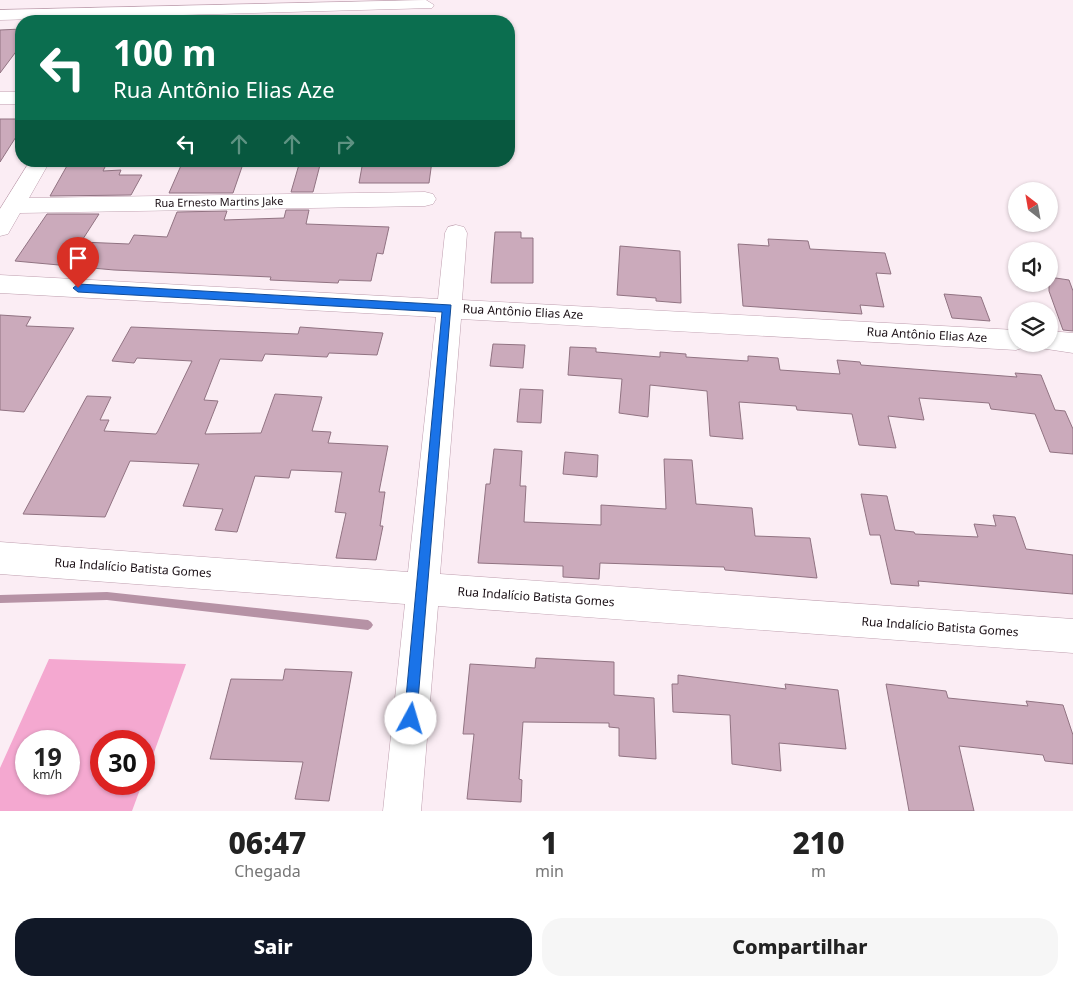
<!DOCTYPE html>
<html lang="pt">
<head>
<meta charset="utf-8">
<style>
	body { margin:0; font-family:"Noto Sans",sans-serif; background:#f6f6f6; color:#222; height:100vh; display:flex; flex-direction:column; font-size:19px; white-space:nowrap }
	* { box-sizing:border-box; margin:0 }
	p { font-size:16px; color:#767676 }
	.icon { flex:none; width:28px; height:28px; fill:none; stroke:currentColor; stroke-width:2; stroke-linecap:round; stroke-linejoin:round }
	.map { position:relative; height:811px; overflow:hidden }
	.panel { display:flex; flex-direction:column; background:#fff; flex:1 }
	.panel>* { flex:none }
	.hud { position:absolute; left:15px; top:15px; width:500px; height:152px; border-radius:20px; box-shadow:0 1px 4px #0004; background:#0b6e4f; color:#fff; overflow:hidden }
	.needle { width:32px; rotate:329deg }
	.fabs { position:absolute; left:1008px; top:182px; display:grid; gap:10px }
	.fabs a { display:grid; place-items:center; width:50px; height:50px; border-radius:50%; background:#fff; box-shadow:0 1px 4px #0004; font-size:25px }
	.speed { position:absolute; left:15px; top:730px; display:flex; gap:10px; font-size:25px; font-weight:700; text-align:center }
	.speed>* { display:grid; place-content:center; width:65px; height:65px; border-radius:50%; background:#fff; box-shadow:0 1px 4px #0004; line-height:1 }
	.speed small { font-size:12px; font-weight:400 }
	.speed .limit { border:8px solid #d22; background:#fff; color:#111 }
	.pin { position:absolute; display:grid; place-items:center; width:42px; height:42px; color:#fff; margin:-51px -21px; border-radius:50% 50% 50% 0; rotate:-45deg; box-shadow:0 0 5px #0007 }
	.pin .icon { rotate:45deg }
	.me { position:absolute; width:55px; margin:-28px; rotate:6deg; stroke-linejoin:round; filter:drop-shadow(0 0 4px #0008) }
	.turn { display:flex; align-items:center; gap:18px; height:105px; padding:0 15px; font-size:22px }
	.turn .icon { width:65px; height:65px; stroke-width:2.5 }
	.turn b { display:block; font-size:35px; line-height:42px }
	.lanes { display:flex; align-items:center; height:48px; padding:0 15px; background:#0003; justify-content:center; gap:25px; direction:ltr }
	.lanes .off { opacity:.35 }
	.eta { display:flex; justify-content:space-evenly; align-items:center; height:85px; text-align:center }
	.eta b { font-size:30px; font-weight:800; line-height:35px }
	.primary-button { display:flex; gap:10px; margin-top:auto; padding:10px 15px }
	.primary-button a { flex:1; height:58px; border-radius:20px; background:#111827; color:#fff; font-size:20px; font-weight:800; line-height:58px; text-align:center }
	.primary-button a+a { background:#f6f6f6; color:#222 }
	.map>svg:first-child { display:block }
	.green { fill:#f4a8d0; fill-rule:evenodd }
	.lines { fill:none; stroke-linecap:round; stroke-linejoin:round }
	.stream { fill:#b692a5; fill-rule:evenodd }
	.building { fill:#cbaabb; stroke:#917382 }
	.minor-casing { stroke:#be9eae; stroke-width:1 }
	.minor { fill:#fff; fill-rule:evenodd }
	.route { fill:#1a73e8; stroke:#114b97 }
	.labels { text-anchor:middle; stroke-width:4.5; stroke-linejoin:round; paint-order:stroke }
	.far-street-label { font-size:11px; fill:#190e14; stroke:#fff }
	.street-label { font-size:12px; fill:#190e14; stroke:#fff }
</style>
</head>
<body>
<div class="map">
<svg width="1073" height="811" viewBox="0 0 1073 811">
	<rect width="100%" height="100%" fill="#fbedf4"/>
	<path class="green" d="M49,659L186,664L144,780V741H101V784H142L132,811H0V768ZM26,741H69V784H26Z"/>
	<g class="lines">
		<polygon class="stream" points="107,592 368,620 371,622 373,625 371,628 368,630 107,600 0,603 0,595"/>
	</g>
	<g class="building">
		<polygon points="21,29 21,45 0,73 0,30"/>
		<polygon points="0,119 21,119 21,129 0,162"/>
		<polygon points="78,161 108,161 103,171 121,170 119,175 142,175 131,195 50,196 68,164 76,164"/>
		<polygon points="183,161 244,161 233,193 169,193"/>
		<polygon points="300,161 321,161 313,192 291,192"/>
		<polygon points="363,161 432,161 429,183 359,183"/>
		<polygon points="286,210 309,210 306,224 389,227 383,254 377,253 371,281 339,280 338,283 270,280 271,277 114,270 15,261 47,214 99,214 81,242 129,244 134,235 167,237 177,212 227,211 224,220 284,218"/>
		<polygon points="495,232 521,232 521,238 533,238 533,283 491,283"/>
		<polygon points="768,239 808,241 810,249 885,253 891,274 876,273 884,307 860,305 862,314 743,306 738,244 769,246"/>
		<polygon points="620,246 680,251 681,303 656,301 656,298 617,295"/>
		<polygon points="1049,277 1069,280 1073,291 1073,331 1063,330 1049,291"/>
		<polygon points="944,294 981,297 990,321 952,318"/>
		<polygon points="0,315 31,317 26,326 74,328 24,412 0,410"/>
		<polygon points="131,327 298,334 300,327 383,333 377,355 329,353 327,357 265,354 262,361 220,359 204,400 218,401 205,434 261,433 275,394 322,397 312,431 331,432 328,443 388,446 379,492 385,492 380,526 383,526 376,560 336,558 346,513 335,512 342,472 291,470 289,478 255,476 237,532 215,530 223,509 183,506 199,464 130,461 105,517 23,514 87,396 111,397 100,420 109,420 104,431 156,434 158,431 192,361 137,358 134,363 112,361"/>
		<polygon points="493,344 525,345 523,368 490,366"/>
		<polygon points="570,347 596,348 596,352 660,357 660,352 686,354 686,357 748,361 748,356 778,358 780,370 840,374 837,360 860,362 861,365 1017,377 1015,373 1041,375 1055,410 1065,411 1073,429 1073,454 1050,452 1035,414 991,409 989,403 919,398 924,420 888,416 896,448 859,445 852,414 797,410 796,406 739,402 743,439 710,436 707,391 650,385 648,417 619,413 622,379 568,375"/>
		<polygon points="520,389 543,390 541,423 517,422"/>
		<polygon points="494,449 522,451 520,486 526,486 524,522 601,525 601,505 666,509 664,459 692,460 696,504 752,508 755,536 810,538 817,578 725,570 724,567 600,563 599,579 563,577 563,566 478,563 486,484 490,484"/>
		<polygon points="565,452 598,455 597,477 563,474"/>
		<polygon points="861,494 887,496 895,530 914,532 915,534 978,537 974,524 996,526 993,515 1015,517 1026,549 1073,555 1073,594 918,581 919,586 891,584 880,535 870,535"/>
		<polygon points="536,658 614,662 614,695 654,698 656,759 619,756 619,728 609,727 609,723 523,722 519,779 522,780 521,802 467,799 474,734 463,734 470,664 535,668"/>
		<polygon points="285,669 352,672 329,801 295,799 303,762 210,759 231,679 283,680"/>
		<polygon points="678,675 786,689 785,684 838,690 846,749 779,743 781,771 732,764 730,715 673,712 672,684 678,684"/>
		<polygon points="886,684 946,691 948,698 1028,706 1026,701 1063,705 1073,735 1073,764 1045,761 1043,755 959,746 974,811 909,811"/>
	</g>
	<g class="lines">
		<defs>
			<g id="minor">
				<polygon points="426,0 434,5 432,8 0,20 0,10"/>
				<rect x="0" y="92" width="21" height="12"/>
				<polygon points="30,161 50,161 29,198 425,192 433,194 436,199 433,204 425,206 20,213 8,234 0,236 0,209"/>
				<polygon points="456,225 464,227 467,233 462,300 1016,330 1016,344 1027,344 1025,347 1016,350 461,319 440,574 1073,619 1073,653 438,606 421,811 383,811 405,604 0,574 0,542 408,572 436,317 0,293 0,275 438,299 445,233 448,227"/>
				<polygon points="1049,331 1073,333 1073,353 1040,348 1038,344 1049,344"/>
			</g>
		</defs>
		<use href="#minor" class="minor-casing"/>
		<use href="#minor" class="minor"/>
	</g>
	<polygon class="route" points="78,284 451,305 416,724 411,726 406,724 404,719 442,312 78,292 73,288"/>
	<g class="labels">
		<g class="far-street-label">
			<text transform="translate(219 202) rotate(-1)" y="4">Rua Ernesto Martins Jake</text>
		</g>
		<g class="street-label">
			<text transform="translate(523 312) rotate(3)" y="4">Rua Antônio Elias Aze</text>
			<text transform="translate(927 335) rotate(3)" y="4">Rua Antônio Elias Aze</text>
			<text transform="translate(133 568) rotate(4)" y="4">Rua Indalício Batista Gomes</text>
			<text transform="translate(536 597) rotate(4)" y="4">Rua Indalício Batista Gomes</text>
			<text transform="translate(940 627) rotate(4)" y="4">Rua Indalício Batista Gomes</text>
		</g>
	</g>
</svg>
<div class="fabs">
<a><svg class="needle" viewBox="-14 -14 28 28"><path d="M0-13l5 13h-10z" fill="#e53935"/><path d="M0 13l5-13h-10z" fill="#767676"/></svg></a>
<a><svg class="icon" aria-label="sound" viewBox="0 0 24 24"><path d="M4 9h4l5-4v14l-5-4H4zM17 9q2 3 0 6"/></svg></a>
<a><svg class="icon" aria-label="layers" viewBox="0 0 24 24"><path d="M12 4l9 5-9 5-9-5zM3 14l9 5 9-5"/></svg></a>
</div>
<div class="speed"><div>19<small>km/h</small></div><div class="limit">30</div></div>
<div class="pin" style="left:78px;top:288px;background:#d93025"><svg class="icon" aria-label="arrive" viewBox="0 0 24 24"><path d="M6 21V4h12l-3 4 3 4H6"/></svg></div>
<svg class="me" style="left:411px;top:719px" viewBox="-20 -20 40 40"><circle r="19" fill="#fff"/><path d="M0-13L10 11 0 6-10 11z" fill="#1a73e8"/></svg>
<div class="hud">
<div class="turn"><svg class="icon" aria-label="left" viewBox="0 0 24 24"><path d="M17 20v-9H6M10 6l-5 5 5 5"/></svg><div><b>100 m</b>Rua Antônio Elias Aze</div></div>
<div class="lanes"><svg class="icon" aria-label="left" viewBox="0 0 24 24"><path d="M17 20v-9H6M10 6l-5 5 5 5"/></svg><svg class="icon off" aria-label="ahead" viewBox="0 0 24 24"><path d="M12 20V5M6 11l6-6 6 6"/></svg><svg class="icon off" aria-label="ahead" viewBox="0 0 24 24"><path d="M12 20V5M6 11l6-6 6 6"/></svg><svg class="icon off" aria-label="right" viewBox="0 0 24 24"><path d="M7 20v-9h11M14 6l5 5-5 5"/></svg></div>
</div>
</div>
<section class="panel">
<div class="eta">
<div><b>06:47</b><p>Chegada</p></div>
<div><b>1</b><p>min</p></div>
<div><b>210</b><p>m</p></div>
</div>
<div class="primary-button"><a>Sair</a><a>Compartilhar</a></div>
</section>
</body>
</html>
